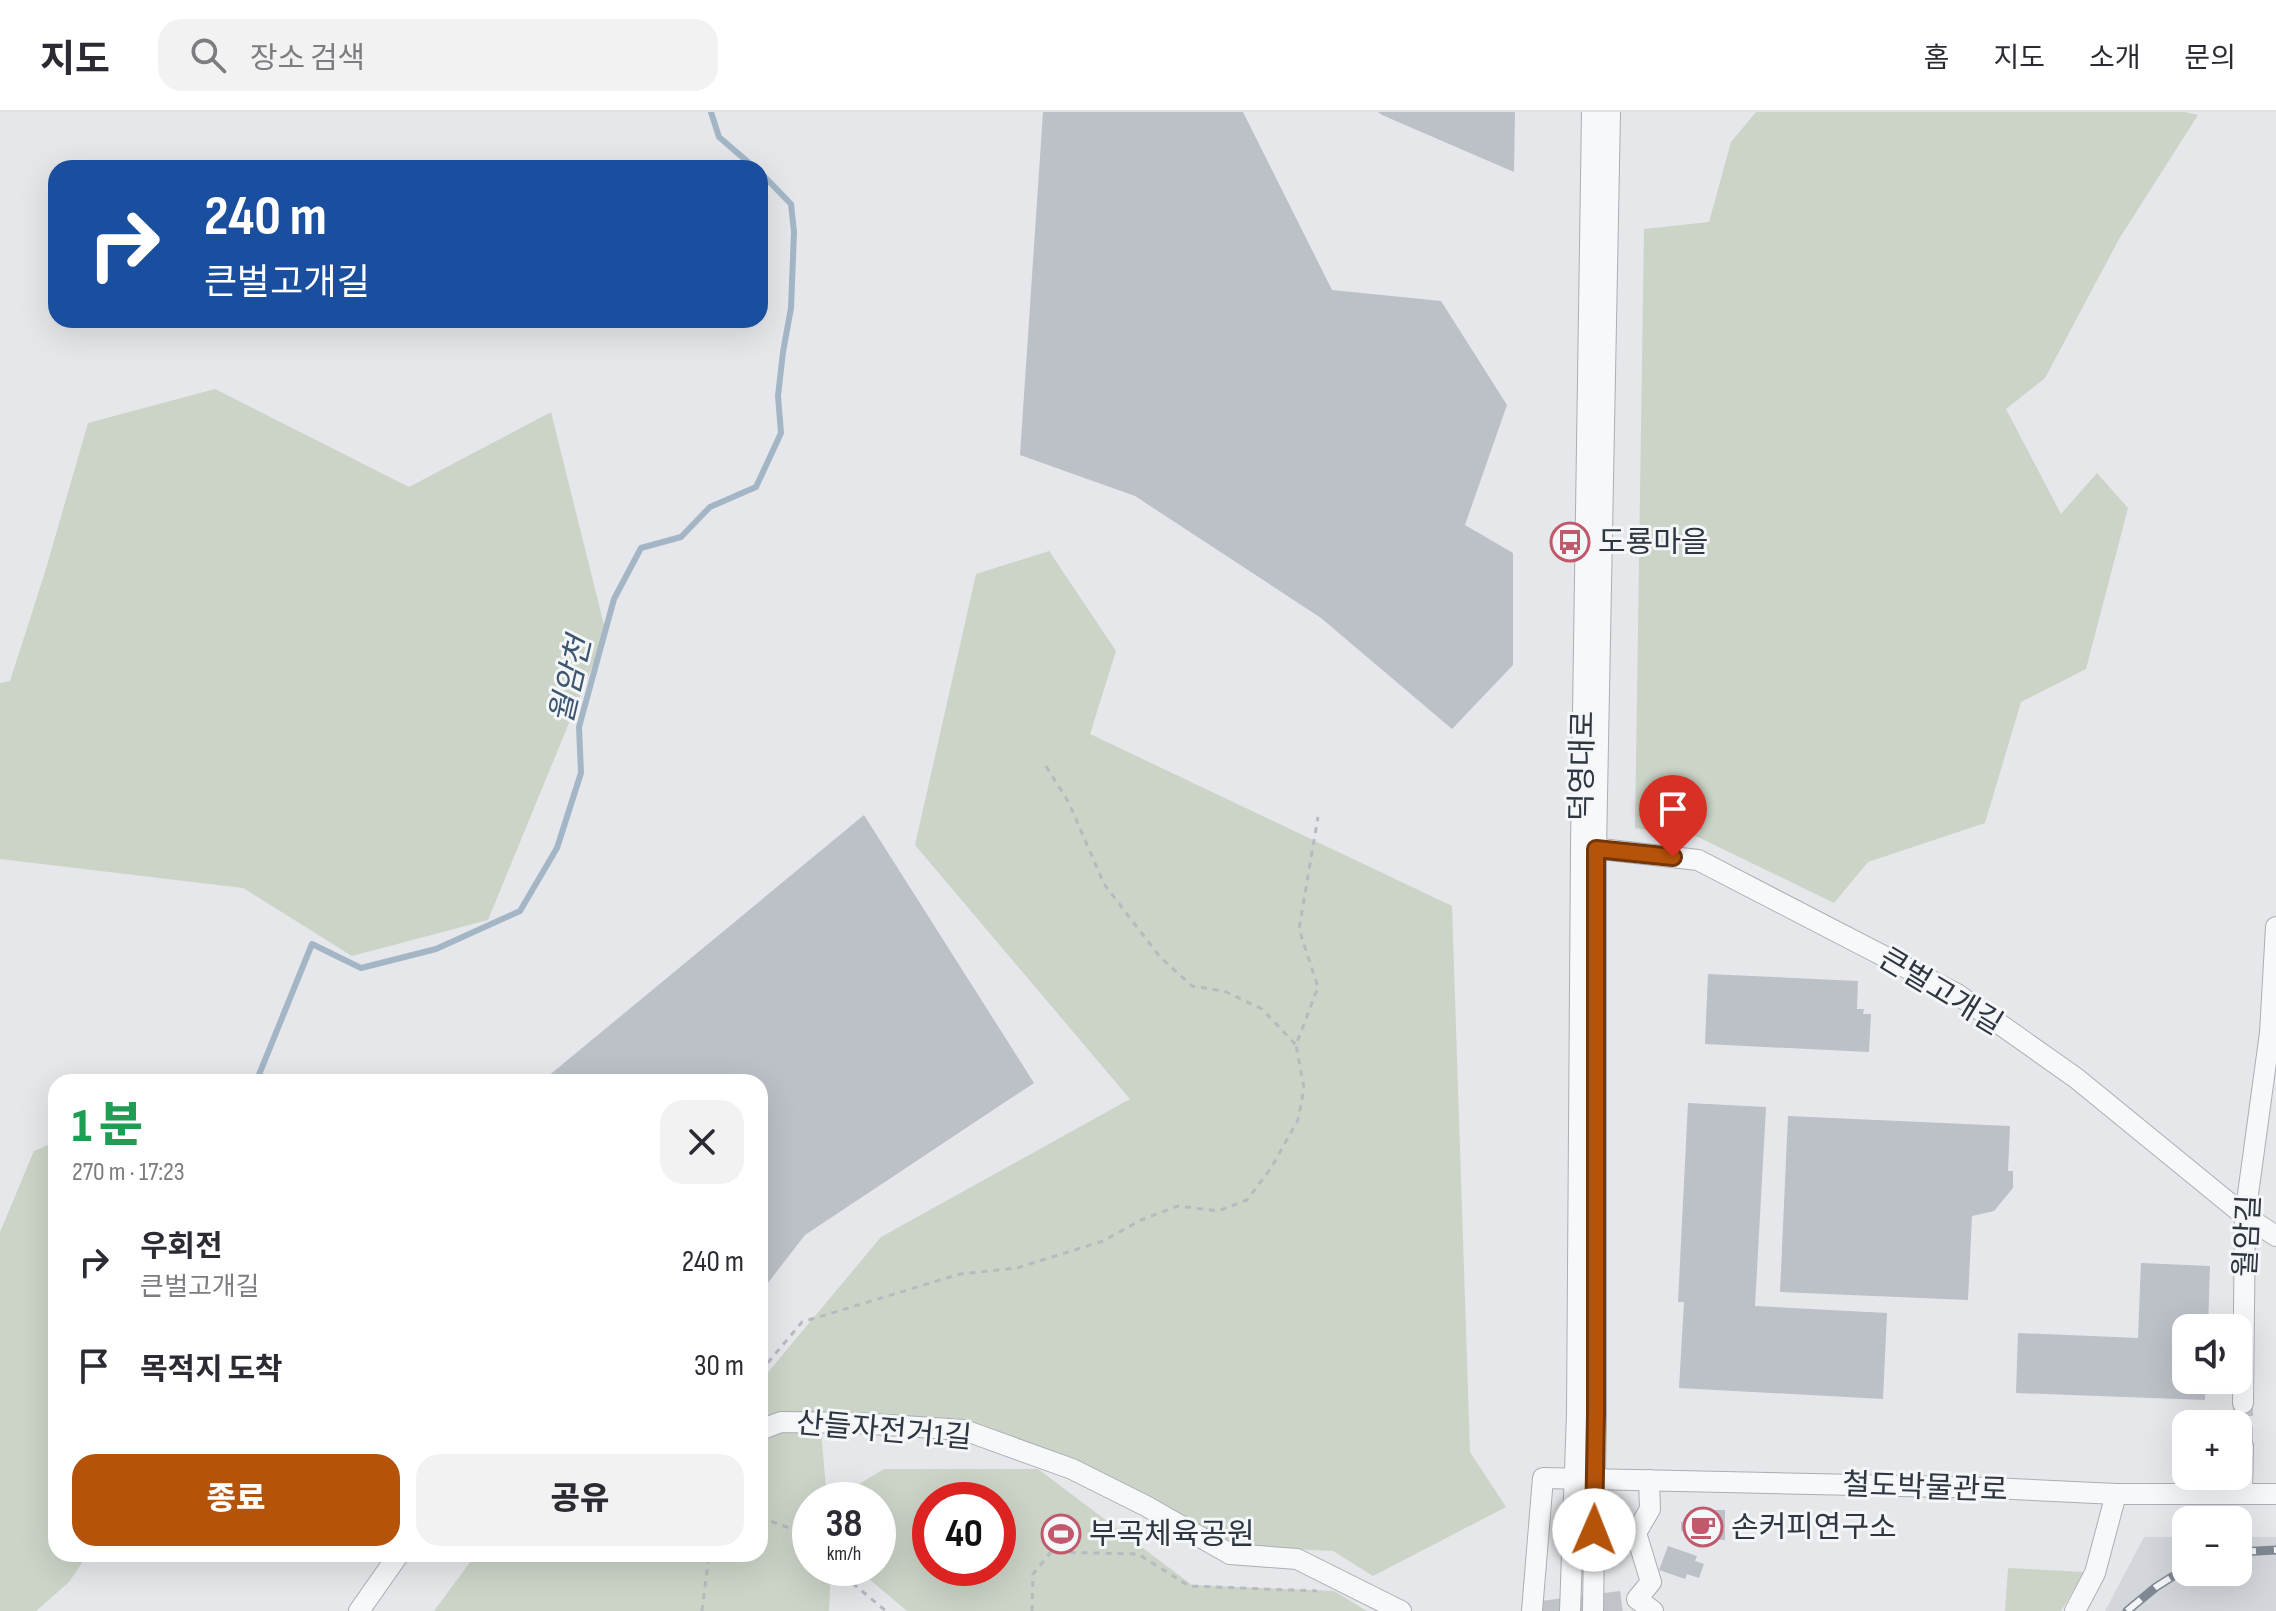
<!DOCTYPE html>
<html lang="ko">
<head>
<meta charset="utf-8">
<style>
	body { margin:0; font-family:"Sofia Sans Condensed","Noto Sans KR",sans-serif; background:#f2f2f3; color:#2b2b33; height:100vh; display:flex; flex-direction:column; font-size:30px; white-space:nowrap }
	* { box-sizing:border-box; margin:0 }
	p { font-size:26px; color:#7c7c81 }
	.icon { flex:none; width:44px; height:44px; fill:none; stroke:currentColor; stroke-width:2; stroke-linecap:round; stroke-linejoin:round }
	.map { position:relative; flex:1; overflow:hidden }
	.sheet { position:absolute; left:48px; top:962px; width:720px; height:488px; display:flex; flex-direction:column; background:#fff; border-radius:24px; box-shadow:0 8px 32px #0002 }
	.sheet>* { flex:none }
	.guide { position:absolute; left:48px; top:48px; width:720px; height:168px; border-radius:24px; box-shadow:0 8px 32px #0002; background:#1a4fa0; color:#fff; overflow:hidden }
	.controls { position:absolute; left:2172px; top:1202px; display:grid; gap:16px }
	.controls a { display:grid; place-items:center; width:80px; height:80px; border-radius:16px; background:#fff; box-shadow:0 8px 32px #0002; font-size:40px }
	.speed { position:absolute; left:792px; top:1370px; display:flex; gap:16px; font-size:40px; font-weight:700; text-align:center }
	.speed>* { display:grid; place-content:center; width:104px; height:104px; border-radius:50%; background:#fff; box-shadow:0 8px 32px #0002; line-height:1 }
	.speed small { font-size:20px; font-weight:400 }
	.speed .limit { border:12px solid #d22; background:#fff; color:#111 }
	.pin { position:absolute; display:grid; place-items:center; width:68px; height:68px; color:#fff; margin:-82px -34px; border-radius:50% 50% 50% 0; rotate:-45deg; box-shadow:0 0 8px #0007 }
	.pin .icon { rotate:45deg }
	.me { position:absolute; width:88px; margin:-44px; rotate:1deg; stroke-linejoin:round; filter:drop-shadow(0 0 6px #0008) }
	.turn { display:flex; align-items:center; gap:28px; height:168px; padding:0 24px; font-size:36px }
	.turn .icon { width:104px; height:104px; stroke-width:2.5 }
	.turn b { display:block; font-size:56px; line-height:68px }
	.round { display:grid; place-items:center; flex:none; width:84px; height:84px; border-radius:24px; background:#f2f2f3 }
	.headline { display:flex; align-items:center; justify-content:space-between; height:136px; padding:0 24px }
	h1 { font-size:48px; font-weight:800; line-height:60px; color:#1e9e55 }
	.button { display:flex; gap:16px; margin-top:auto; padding:16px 24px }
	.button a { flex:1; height:92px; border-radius:24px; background:#b45309; color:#fff; font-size:32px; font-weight:800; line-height:92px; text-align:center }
	.button a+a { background:#f2f2f3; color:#2b2b33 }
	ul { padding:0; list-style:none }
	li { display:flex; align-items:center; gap:24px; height:104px; padding:0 24px }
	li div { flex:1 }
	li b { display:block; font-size:30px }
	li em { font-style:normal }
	header { display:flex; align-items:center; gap:48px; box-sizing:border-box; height:112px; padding:0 40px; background:#fff; border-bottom:2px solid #e1e1e2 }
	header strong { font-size:38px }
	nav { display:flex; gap:44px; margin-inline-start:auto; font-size:28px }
	.search { width:560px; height:72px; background:#f2f2f3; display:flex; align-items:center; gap:20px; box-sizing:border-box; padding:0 28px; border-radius:24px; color:#7c7c81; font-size:30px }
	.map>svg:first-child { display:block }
	.built { fill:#d3d7dc }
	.green { fill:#cbd4c7; fill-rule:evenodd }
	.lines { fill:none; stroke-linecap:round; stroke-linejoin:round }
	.stream { stroke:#a4b6c6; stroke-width:6 }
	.building { fill:#bcc1c7 }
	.minor-tunnel { stroke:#c0c4c9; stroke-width:20; stroke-dasharray:20 10; stroke-linecap:butt }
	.minor-casing { stroke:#aaaeb5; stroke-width:22 }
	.path { stroke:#b7babe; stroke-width:3; stroke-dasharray:6 6; stroke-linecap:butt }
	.minor { stroke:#f7f8f9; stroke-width:20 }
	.rail-casing { stroke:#808893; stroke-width:9 }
	.rail { stroke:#f4f6f8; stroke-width:6; stroke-dasharray:18; stroke-linecap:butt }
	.route-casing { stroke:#753606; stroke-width:20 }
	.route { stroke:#b45309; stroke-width:14 }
	.labels { text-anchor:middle; stroke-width:6; stroke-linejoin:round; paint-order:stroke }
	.poi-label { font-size:30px; fill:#2e3642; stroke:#f4f6f8; text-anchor:start }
	.street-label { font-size:30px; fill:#2e3642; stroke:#f4f6f8 }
	.water-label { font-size:32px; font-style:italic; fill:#3c5671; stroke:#f4f6f8 }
</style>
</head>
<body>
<header>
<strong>지도</strong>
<div class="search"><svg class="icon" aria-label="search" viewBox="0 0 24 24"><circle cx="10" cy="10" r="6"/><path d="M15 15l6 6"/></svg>장소 검색</div>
<nav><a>홈</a><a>지도</a><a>소개</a><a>문의</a></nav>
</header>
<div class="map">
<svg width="2276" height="1499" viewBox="0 0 2276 1499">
	<rect width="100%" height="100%" fill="#e5e7eb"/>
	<polygon class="built" points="2144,1425 2186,1425 2186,1460 2238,1460 2238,1425 2276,1425 2276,1499 2105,1499"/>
	<g class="green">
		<polygon points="1756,0 2185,0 2198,3 2119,127 2045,266 2006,297 2061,402 2097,361 2128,396 2086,557 2021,590 1985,711 1868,750 1834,791 1698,725 1635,716 1644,117 1709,110 1731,30"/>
		<polygon points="215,277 409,375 551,300 606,521 488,808 352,844 243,776 0,747 0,571 10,569 45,460 88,311"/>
		<polygon points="1049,439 1116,539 1090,622 1452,794 1470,1340 1506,1395 1373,1464 1333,1439 1232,1434 1084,1351 957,1306 821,1318 827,1388 810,1388 810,1456 831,1456 829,1499 434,1499 476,1442 760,1442 760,1270 881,1125 1130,987 915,733 976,462"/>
		<polygon points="56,1030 56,1442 88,1442 69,1470 36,1499 0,1499 0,1120 34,1039"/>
		<path d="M884,1357H1038L1192,1473L1334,1479L1367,1499H907L856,1456H878V1388H856L859,1372ZM998,1388V1456H930V1388Z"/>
		<polygon points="2008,1456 2084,1460 2061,1499 2005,1499"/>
	</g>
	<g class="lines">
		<g class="stream">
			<polyline points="711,0 719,25 755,56"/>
			<polyline points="256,970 312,832 361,856 436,837 520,799 557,736 581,661 579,615 614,487 641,436 681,425 710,395 756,375 781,321 778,284 783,240 791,196 794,120 791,92 760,60"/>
		</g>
	</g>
	<g class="building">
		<polygon points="1043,0 1243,0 1332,178 1441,189 1507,293 1465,413 1513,441 1513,553 1452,617 1321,506 1135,384 1020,343"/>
		<polygon points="1378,0 1515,0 1514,60 1382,3"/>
		<polygon points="864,703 1034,971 805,1123 760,1181 760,970 541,970"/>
		<polygon points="1708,862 1858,869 1857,897 1864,897 1863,902 1871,902 1869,940 1705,932"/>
		<polygon points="1688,991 1766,995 1755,1194 1887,1201 1883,1287 1679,1276 1684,1190 1678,1190"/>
		<polygon points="1788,1004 2010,1014 2008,1059 2013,1059 2013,1076 1994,1099 1972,1104 1968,1188 1780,1180"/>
		<polygon points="2141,1151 2210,1154 2208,1216 2186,1216 2186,1268 2206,1268 2205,1288 2016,1281 2018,1221 2138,1226"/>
		<polygon points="1690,1398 1725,1398 1725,1428 1689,1427 1689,1420 1681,1419 1681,1410 1689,1410"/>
		<polygon points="1668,1434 1697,1444 1695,1449 1704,1452 1699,1466 1687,1462 1685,1467 1659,1458"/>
	</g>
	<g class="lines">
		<g class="minor-tunnel">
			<polyline points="2243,1334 2243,1291"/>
			<polyline points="1542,1499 1637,1487"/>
		</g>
		<defs>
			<g id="minor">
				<polyline points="1583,735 1698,748 1957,882 2076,966 2245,1104 2276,1124"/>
				<polyline points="2243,1291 2245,1104 2270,921 2276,815"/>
				<polyline points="760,1318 781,1310 857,1311 964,1318 1072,1357 1146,1394 1230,1442 1297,1447 1401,1499"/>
				<polyline points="1649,1368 1650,1397 1636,1421 1651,1470 1637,1487 1653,1499"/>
				<polyline points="2242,1381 2243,1334"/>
				<polyline points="359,1499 399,1442"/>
				<polyline points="1532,1499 1543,1366 1990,1376 2116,1382 2276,1382"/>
				<polyline points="1570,1499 1577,1302 1581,735 1592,0"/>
				<polyline points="1593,1499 1596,1302 1596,737 1610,0"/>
				<polyline points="2075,1499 2095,1461 2116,1382"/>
			</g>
		</defs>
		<use href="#minor" class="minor-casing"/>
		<g class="path">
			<polyline points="1046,654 1069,691 1104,772 1160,845 1192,874 1224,879 1262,897 1296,933"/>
			<polyline points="760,1260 802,1210 960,1162 1017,1156 1103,1129 1141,1108 1178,1094 1218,1099 1247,1088 1271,1056 1298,1008 1304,976 1296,933 1318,875 1299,817 1318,705"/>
			<polyline points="760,1405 797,1419 810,1432"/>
			<polyline points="834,1456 886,1499"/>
			<polyline points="702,1499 709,1442"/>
			<polyline points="1032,1499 1033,1462 1051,1440 1138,1442 1189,1474 1317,1479"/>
		</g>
		<use href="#minor" class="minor"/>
		<defs>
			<g id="rail">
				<polyline points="2238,1440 2276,1438"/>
				<polyline points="2127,1499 2156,1475 2186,1456"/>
			</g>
		</defs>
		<use href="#rail" class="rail-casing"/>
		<use href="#rail" class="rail"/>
	</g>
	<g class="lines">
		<defs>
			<polyline id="route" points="1594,1418 1596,1302 1596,737 1673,745"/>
		</defs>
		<use href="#route" class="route-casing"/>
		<use href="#route" class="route"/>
	</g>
	<defs>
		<symbol id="bus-ring" viewBox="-11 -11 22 22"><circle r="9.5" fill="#f4f6f8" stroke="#c1596d" stroke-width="1.5"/><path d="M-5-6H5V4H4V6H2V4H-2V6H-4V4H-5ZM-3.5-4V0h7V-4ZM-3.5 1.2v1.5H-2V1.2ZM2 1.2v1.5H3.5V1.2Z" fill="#c1596d"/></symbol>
		<symbol id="cafe-ring" viewBox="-11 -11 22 22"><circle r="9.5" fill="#f4f6f8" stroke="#c1596d" stroke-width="1.5"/><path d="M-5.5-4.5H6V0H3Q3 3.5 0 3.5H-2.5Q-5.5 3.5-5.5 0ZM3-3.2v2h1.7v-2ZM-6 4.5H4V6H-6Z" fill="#c1596d"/></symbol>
		<symbol id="stadium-ring" viewBox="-11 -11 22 22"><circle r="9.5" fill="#f4f6f8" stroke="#c1596d" stroke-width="1.5"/><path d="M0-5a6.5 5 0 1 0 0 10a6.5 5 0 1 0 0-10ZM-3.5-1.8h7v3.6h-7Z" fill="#c1596d"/></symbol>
	</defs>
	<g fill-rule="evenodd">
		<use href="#bus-ring" x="1548" y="408" width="44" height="44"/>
		<use href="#cafe-ring" x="1681" y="1393" width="44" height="44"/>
		<use href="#stadium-ring" x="1039" y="1400" width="44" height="44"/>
	</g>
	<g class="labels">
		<g class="poi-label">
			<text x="1598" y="440">도룡마을</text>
			<text x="1731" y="1425">손커피연구소</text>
			<text x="1089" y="1432">부곡체육공원</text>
		</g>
		<g class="street-label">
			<text transform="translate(1582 654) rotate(-89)" y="10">덕영대로</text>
			<text transform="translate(1941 879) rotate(31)" y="10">큰벌고개길</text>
			<text transform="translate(2247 1124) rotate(-87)" y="10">월암길</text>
			<text transform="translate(884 1318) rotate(5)" y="10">산들자전거1길</text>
			<text transform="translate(1925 1375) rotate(2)" y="10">철도박물관로</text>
		</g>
		<g class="water-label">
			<text transform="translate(570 568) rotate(-77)" y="11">월암천</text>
		</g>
	</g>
</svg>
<div class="controls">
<a><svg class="icon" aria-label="sound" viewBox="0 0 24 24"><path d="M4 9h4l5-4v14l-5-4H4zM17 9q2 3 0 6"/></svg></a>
<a>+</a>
<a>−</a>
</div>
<div class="speed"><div>38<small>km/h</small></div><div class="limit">40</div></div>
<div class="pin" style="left:1673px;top:745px;background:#d93025"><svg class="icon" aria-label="arrive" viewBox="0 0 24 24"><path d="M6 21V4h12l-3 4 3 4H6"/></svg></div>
<svg class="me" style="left:1594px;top:1418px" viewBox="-20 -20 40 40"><circle r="19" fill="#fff"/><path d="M0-13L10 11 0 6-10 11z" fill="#b45309"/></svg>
<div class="guide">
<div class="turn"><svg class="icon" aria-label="right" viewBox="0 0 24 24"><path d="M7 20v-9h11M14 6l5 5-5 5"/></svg><div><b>240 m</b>큰벌고개길</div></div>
</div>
<section class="sheet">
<div class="headline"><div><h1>1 분</h1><p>270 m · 17:23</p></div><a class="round"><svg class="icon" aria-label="close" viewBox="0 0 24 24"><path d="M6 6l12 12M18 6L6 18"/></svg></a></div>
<ul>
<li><svg class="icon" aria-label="right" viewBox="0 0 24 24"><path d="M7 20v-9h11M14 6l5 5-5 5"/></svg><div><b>우회전</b><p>큰벌고개길</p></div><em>240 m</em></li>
<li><svg class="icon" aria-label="arrive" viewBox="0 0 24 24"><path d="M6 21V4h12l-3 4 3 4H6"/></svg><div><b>목적지 도착</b></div><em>30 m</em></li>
</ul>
<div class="button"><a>종료</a><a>공유</a></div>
</section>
</div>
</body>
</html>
